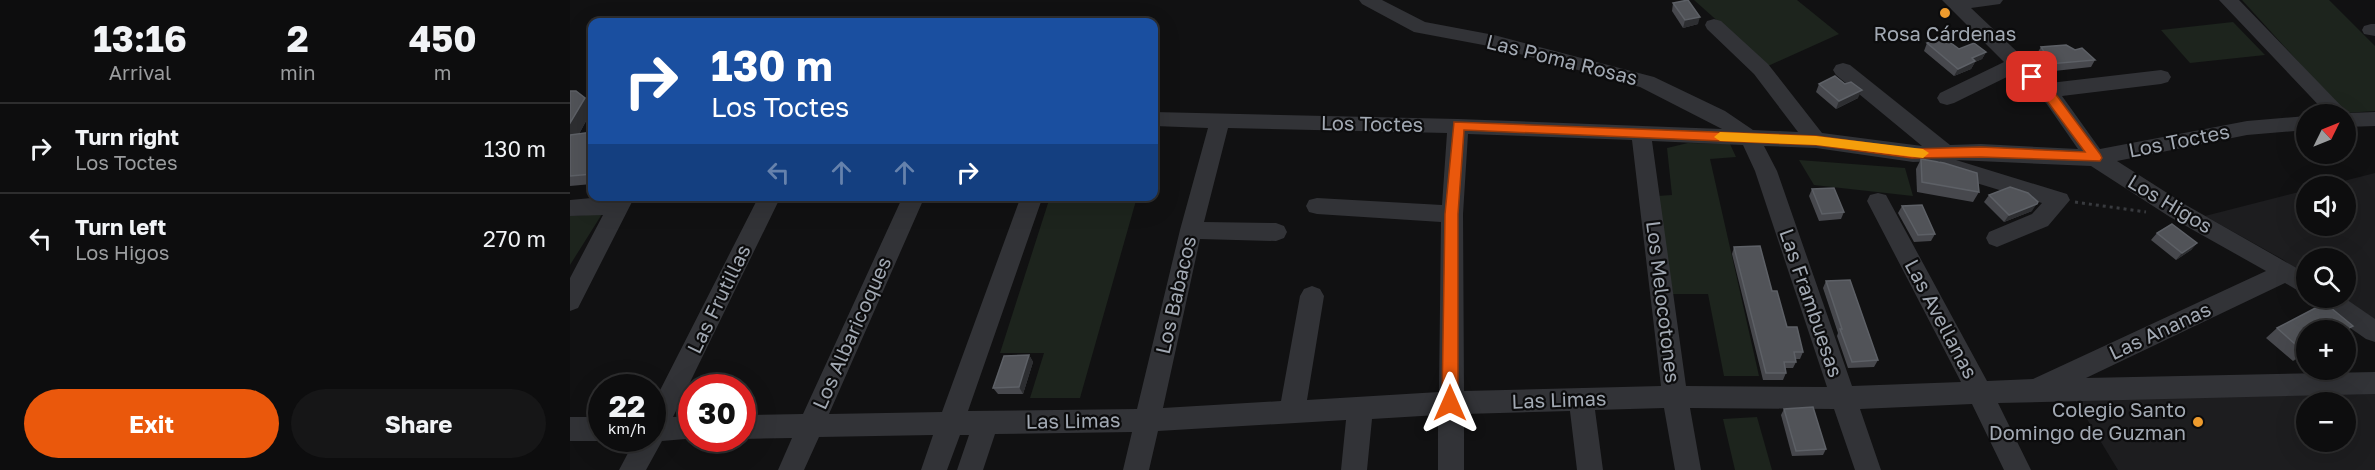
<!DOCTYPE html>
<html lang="en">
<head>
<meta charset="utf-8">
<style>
	body { margin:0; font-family:"Golos Text",sans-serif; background:#161617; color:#f1f3f6; height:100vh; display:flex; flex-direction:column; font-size:22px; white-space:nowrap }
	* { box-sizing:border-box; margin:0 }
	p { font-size:20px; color:#9a9c9e }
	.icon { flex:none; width:33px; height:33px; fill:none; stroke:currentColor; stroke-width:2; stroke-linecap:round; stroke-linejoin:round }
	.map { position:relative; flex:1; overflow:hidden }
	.side { display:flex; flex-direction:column; background:#0d0d0e; width:570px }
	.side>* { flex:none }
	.banner { position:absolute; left:18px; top:18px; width:570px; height:183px; border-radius:12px; box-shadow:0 6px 24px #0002,0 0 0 2px #2d2d2e; background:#1a4fa0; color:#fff; overflow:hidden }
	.needle { width:39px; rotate:47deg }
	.fabs { position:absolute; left:1726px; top:104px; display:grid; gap:12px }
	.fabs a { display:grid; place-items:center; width:60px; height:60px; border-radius:50%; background:#0d0d0e; box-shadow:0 6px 24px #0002,0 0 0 2px #2d2d2e; font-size:30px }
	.speed { position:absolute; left:18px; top:374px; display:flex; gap:12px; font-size:30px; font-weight:700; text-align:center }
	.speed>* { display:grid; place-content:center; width:78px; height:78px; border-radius:50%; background:#0d0d0e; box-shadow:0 6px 24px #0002,0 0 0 2px #2d2d2e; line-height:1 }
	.speed small { font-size:15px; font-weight:400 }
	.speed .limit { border:9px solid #d22; background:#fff; color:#111 }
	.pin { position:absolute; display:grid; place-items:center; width:51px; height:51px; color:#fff; margin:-26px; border-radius:12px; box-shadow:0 3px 9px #0006 }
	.me { position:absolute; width:66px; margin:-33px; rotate:0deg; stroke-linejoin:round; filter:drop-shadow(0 0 4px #0008) }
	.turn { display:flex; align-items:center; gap:21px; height:126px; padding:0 24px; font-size:27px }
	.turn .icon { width:78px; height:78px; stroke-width:2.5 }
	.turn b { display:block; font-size:42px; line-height:51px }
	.lanes { display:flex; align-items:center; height:57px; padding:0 24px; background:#0003; justify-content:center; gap:30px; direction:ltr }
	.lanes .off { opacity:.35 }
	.eta { display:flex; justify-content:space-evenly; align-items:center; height:102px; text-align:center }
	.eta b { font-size:36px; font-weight:700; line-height:42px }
	.cta { display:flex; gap:12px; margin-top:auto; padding:12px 24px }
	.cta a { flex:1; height:69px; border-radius:36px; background:#ea580c; color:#fff; font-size:24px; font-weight:700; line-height:69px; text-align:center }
	.cta a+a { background:#161617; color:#f1f3f6 }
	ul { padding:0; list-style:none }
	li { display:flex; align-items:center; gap:18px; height:90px; padding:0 24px; border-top:2px solid #2d2d2e }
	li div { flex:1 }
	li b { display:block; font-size:22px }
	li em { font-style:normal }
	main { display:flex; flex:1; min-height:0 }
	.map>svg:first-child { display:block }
	.built { fill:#1d1d1f; fill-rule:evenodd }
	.green { fill:#1d241d }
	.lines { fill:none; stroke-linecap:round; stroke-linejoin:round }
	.path { stroke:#383a3e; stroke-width:3; stroke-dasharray:3 4; stroke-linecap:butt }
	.minor { fill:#323337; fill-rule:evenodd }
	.wall { fill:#47484d }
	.shaded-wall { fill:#2d2e31 }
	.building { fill:#515358; stroke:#5d6066; stroke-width:1.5 }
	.route { fill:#ea580c; stroke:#983908; stroke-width:1.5 }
	.slow { fill:#f59e0b }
	.poi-dot { fill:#ee9b2d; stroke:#0c0c0d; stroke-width:2 }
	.labels { text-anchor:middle; stroke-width:4.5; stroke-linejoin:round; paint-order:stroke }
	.poi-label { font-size:20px; fill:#a2a9b3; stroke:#0c0c0d }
	.street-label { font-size:20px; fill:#a2a9b3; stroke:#0c0c0d }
</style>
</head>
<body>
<main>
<section class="side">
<div class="eta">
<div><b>13:16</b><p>Arrival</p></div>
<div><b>2</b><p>min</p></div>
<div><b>450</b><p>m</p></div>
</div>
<ul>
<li><svg class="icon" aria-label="right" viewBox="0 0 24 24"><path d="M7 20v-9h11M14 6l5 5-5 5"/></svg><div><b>Turn right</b><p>Los Toctes</p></div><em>130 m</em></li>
<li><svg class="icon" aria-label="left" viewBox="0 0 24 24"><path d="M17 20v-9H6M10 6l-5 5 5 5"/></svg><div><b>Turn left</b><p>Los Higos</p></div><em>270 m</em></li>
</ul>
<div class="cta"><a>Exit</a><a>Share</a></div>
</section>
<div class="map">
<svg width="1805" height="470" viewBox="0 0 1805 470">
	<rect width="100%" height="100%" fill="#111112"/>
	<g class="built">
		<polygon points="1805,173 1805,326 1765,297 1776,297 1776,258 1737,258 1737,277 1712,259 1635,216 1737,190 1737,225 1776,225 1776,186 1754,186"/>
		<path d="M1805,391V470H1548L1503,396ZM1737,402H1776V441H1737Z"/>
	</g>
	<g class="green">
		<polygon points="1124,0 1227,0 1269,34 1198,66"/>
		<polygon points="1672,0 1759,0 1805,46 1805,111 1775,113"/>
		<polygon points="1663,22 1695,55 1620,63 1591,30"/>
		<polygon points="1118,143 1160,144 1166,157 1140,159 1189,376 1154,376 1138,294 1103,294 1087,196 1102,195 1097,148"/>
		<polygon points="1229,160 1335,168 1343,196 1244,185"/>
		<polygon points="480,197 567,197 510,398 460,398 474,353 430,353"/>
		<polygon points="32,214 0,265 0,216"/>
		<polygon points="1187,417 1202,470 1165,470 1153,419"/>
	</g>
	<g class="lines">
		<polyline class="path" points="1505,202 1576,212"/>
		<g class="minor">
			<path d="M789,0H812L855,22L924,35L1084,77L1155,111L1183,130L1228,132L1184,74L1137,29L1135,25L1137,21L1144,19L1151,21L1198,64L1252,133L1352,146L1266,75L1263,70L1266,65L1273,63L1280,65L1380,145L1411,144L1508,149L1476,103L1445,73L1384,103L1377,105L1370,103L1367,98L1370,93L1434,62L1372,0H1433L1430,4L1401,8L1480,83L1591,70L1598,72L1601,77L1598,82L1591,84L1492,96L1530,149L1677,121L1737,116V130L1677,135L1547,161L1616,205L1737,274V296L1715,283L1516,378L1805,372V394L1428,403L1461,470H1434L1402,404L1290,409L1311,470H1285L1264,409L1120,408L1131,470H1105L1094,408L1025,410L1033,470H1007L1000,411L894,414V470H868V415L802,419L797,470H771L776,420L588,431L579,470H553L562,432L425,434L413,470H387L399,435H390L377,470H351L363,435L249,437L234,470H208L222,438L172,439L170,438H172V415L233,414L333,196H355L259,414L372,412L451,196H473L398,411L567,409L610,230L638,128L584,126V112L888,119L1152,129L1070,87L924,47L844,32L792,4ZM658,128L877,133L872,205L747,198L739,200L736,206L739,212L747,214L871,222L869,392L737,400L754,296L750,289L742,286L734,289L730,296L711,401L593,408L630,239L706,241L714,238L717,232L714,226L706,223L634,222ZM898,134L1062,140L1091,386L894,391L893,214ZM1082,141L1173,145L1185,171L1257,387L1116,386ZM1194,146L1246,148L1343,162L1370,161L1367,166L1370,172L1472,203L1462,214L1419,232L1416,238L1419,244L1427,247L1478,226L1500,200L1497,194L1386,160L1521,166L1600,217L1696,271L1463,379L1417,381L1316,195L1308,193L1300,195L1297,201L1391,382L1282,386L1207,171Z"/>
			<polygon points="1649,0 1669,0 1778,113 1805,112 1805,126 1776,127 1776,114 1757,114"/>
			<polygon points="1801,24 1805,24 1805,36 1794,34 1792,30 1794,26"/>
			<polygon points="43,196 65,196 8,308 0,311 0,278 33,215 0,216 0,200"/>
			<polygon points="189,196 211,196 103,417 122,416 122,438 127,438 92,441 76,470 49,470 66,438 82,438 82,406"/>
			<polygon points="1742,297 1773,297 1805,319 1805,342 1796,339 1746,304"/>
			<polygon points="0,417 32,417 32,438 39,438 32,441 0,441"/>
		</g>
	</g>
	<g class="wall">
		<polygon points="1103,3 1128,24 1113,28 1102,11"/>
		<polygon points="1357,43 1389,49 1416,52 1412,59 1405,62 1401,69 1384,76 1354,51"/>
		<polygon points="1471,47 1525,60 1521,67 1475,72 1474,65 1466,55"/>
		<polygon points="1249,84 1288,98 1266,109 1246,92"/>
		<polygon points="0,91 15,98 22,106 22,110 9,134 22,132 22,184 0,186"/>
		<polygon points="1351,159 1409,192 1403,202 1347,192 1346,169"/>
		<polygon points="1242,189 1274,212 1271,219 1249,221 1239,196"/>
		<polygon points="1419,195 1462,211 1434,222 1414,202"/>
		<polygon points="1332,206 1365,234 1361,241 1344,242 1328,213"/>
		<polygon points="1587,233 1627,243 1621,250 1606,260 1581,240"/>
		<polygon points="1164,247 1233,352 1230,359 1225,359 1226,362 1223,368 1215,368 1216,373 1213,380 1193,380 1162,254"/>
		<polygon points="1256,281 1308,360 1304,367 1278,368 1267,336 1268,333 1253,288"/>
		<polygon points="1783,326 1776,331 1776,330 1723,361 1696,338 1707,328"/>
		<polygon points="459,355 463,362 453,394 428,394 423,388"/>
		<polygon points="1214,409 1256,449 1253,455 1222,456 1211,415"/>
	</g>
	<g class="shaded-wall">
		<polygon points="1130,17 1128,24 1113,28 1115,20"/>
		<polygon points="1416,52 1412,59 1405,62 1401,69 1384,76 1388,69 1402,58"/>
		<polygon points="1292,90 1288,98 1266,109 1269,101"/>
		<polygon points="15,98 22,106 22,110 3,145 0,142 0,123"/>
		<polygon points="1468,202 1462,211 1434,222 1439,215"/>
		<polygon points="1627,243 1621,250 1606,260 1612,253"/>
		<polygon points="1737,351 1737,354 1723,361 1734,352"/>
		<polygon points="459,355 463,362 453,394 449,387"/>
	</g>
	<g class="building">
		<polygon points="1118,0 1130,17 1115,20 1103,3"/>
		<polygon points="1373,37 1389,49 1404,43 1416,52 1402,58 1405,61 1388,69 1357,43"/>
		<polygon points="1496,45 1505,50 1512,48 1525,60 1479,64 1478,58 1471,47"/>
		<polygon points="1265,76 1275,84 1281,82 1292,90 1269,101 1249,84"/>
		<polygon points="0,91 6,91 15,98 0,123"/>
		<polygon points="22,132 22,174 0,176 0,135"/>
		<polygon points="1351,159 1374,163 1407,173 1409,192 1352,182"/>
		<polygon points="1440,187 1458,193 1468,202 1467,204 1439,215 1419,195"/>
		<polygon points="1264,188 1274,212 1252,214 1242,189"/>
		<polygon points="1352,205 1365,234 1348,235 1332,206"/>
		<polygon points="1602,224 1627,243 1612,253 1587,233"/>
		<polygon points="1190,246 1202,291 1207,291 1217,327 1227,327 1233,352 1224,352 1226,362 1214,362 1216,373 1196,373 1164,247"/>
		<polygon points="1280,280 1308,360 1282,362 1270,329 1272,329 1256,281"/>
		<polygon points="1755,303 1783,326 1775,330 1737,330 1737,351 1734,352 1707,328"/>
		<polygon points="459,355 449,387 423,388 434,356"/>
		<polygon points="1243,407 1256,449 1226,451 1214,409"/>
	</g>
	<polygon class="route" points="1462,73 1466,74 1487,96 1530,154 1532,158 1530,161 1411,157 1342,158 1246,145 894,130 888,214 888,403 886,408 880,410 875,408 872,403 875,214 884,122 1246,136 1342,149 1411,147 1515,152 1478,102 1457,80 1456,77"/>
	<polygon class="slow" points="1150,132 1246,136 1353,149 1359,153 1353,158 1246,145 1150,141 1144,137"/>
	<g class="poi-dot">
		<circle cx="1375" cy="13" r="6"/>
		<circle cx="1628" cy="422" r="6"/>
	</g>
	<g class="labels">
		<g class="poi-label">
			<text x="1375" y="41">Rosa Cárdenas</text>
			<text x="1616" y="417" text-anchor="end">Colegio Santo<tspan x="1616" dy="23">Domingo de Guzman</tspan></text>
		</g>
		<g class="street-label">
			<text transform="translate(992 60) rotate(14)" y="7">Las Poma Rosas</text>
			<text transform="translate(802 124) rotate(1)" y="7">Los Toctes</text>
			<text transform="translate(1609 141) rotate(-11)" y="7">Los Toctes</text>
			<text transform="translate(1600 204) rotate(31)" y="7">Los Higos</text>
			<text transform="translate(606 295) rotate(-77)" y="7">Los Babacos</text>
			<text transform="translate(149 299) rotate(-64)" y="7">Las Frutillas</text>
			<text transform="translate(1093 302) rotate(83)" y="7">Los Melocotones</text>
			<text transform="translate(1241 303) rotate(71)" y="7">Las Frambuesas</text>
			<text transform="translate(1371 319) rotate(62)" y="7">Las Avellanas</text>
			<text transform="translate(1590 331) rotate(-25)" y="7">Las Ananas</text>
			<text transform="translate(282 333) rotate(-66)" y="7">Los Albaricoques</text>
			<text transform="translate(989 400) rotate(-2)" y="7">Las Limas</text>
			<text transform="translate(503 421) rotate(-1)" y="7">Las Limas</text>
		</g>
	</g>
</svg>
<div class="fabs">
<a><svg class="needle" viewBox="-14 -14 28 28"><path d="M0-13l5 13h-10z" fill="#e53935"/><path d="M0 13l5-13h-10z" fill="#9a9c9e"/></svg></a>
<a><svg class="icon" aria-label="sound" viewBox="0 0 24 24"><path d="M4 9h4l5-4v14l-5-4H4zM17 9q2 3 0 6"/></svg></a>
<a><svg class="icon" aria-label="search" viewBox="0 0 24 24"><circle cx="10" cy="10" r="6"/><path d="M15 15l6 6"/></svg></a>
<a>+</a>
<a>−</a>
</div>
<div class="speed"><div>22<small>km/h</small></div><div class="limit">30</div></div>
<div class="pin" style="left:1462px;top:77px;background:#d93025"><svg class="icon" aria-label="arrive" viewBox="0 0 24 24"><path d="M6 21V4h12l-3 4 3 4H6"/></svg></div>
<svg class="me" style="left:880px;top:403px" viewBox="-20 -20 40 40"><path d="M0-17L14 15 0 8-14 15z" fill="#ea580c" stroke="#fff" stroke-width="4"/></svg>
<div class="banner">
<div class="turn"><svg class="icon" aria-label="right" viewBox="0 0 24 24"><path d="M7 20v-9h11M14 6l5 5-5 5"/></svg><div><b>130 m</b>Los Toctes</div></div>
<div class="lanes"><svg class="icon off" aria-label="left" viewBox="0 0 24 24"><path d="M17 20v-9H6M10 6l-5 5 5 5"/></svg><svg class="icon off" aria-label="ahead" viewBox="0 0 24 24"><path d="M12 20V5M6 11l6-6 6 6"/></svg><svg class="icon off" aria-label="ahead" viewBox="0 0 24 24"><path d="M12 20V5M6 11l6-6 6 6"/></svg><svg class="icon" aria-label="right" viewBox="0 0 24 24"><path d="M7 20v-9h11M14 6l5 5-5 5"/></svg></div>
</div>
</div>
</main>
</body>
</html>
